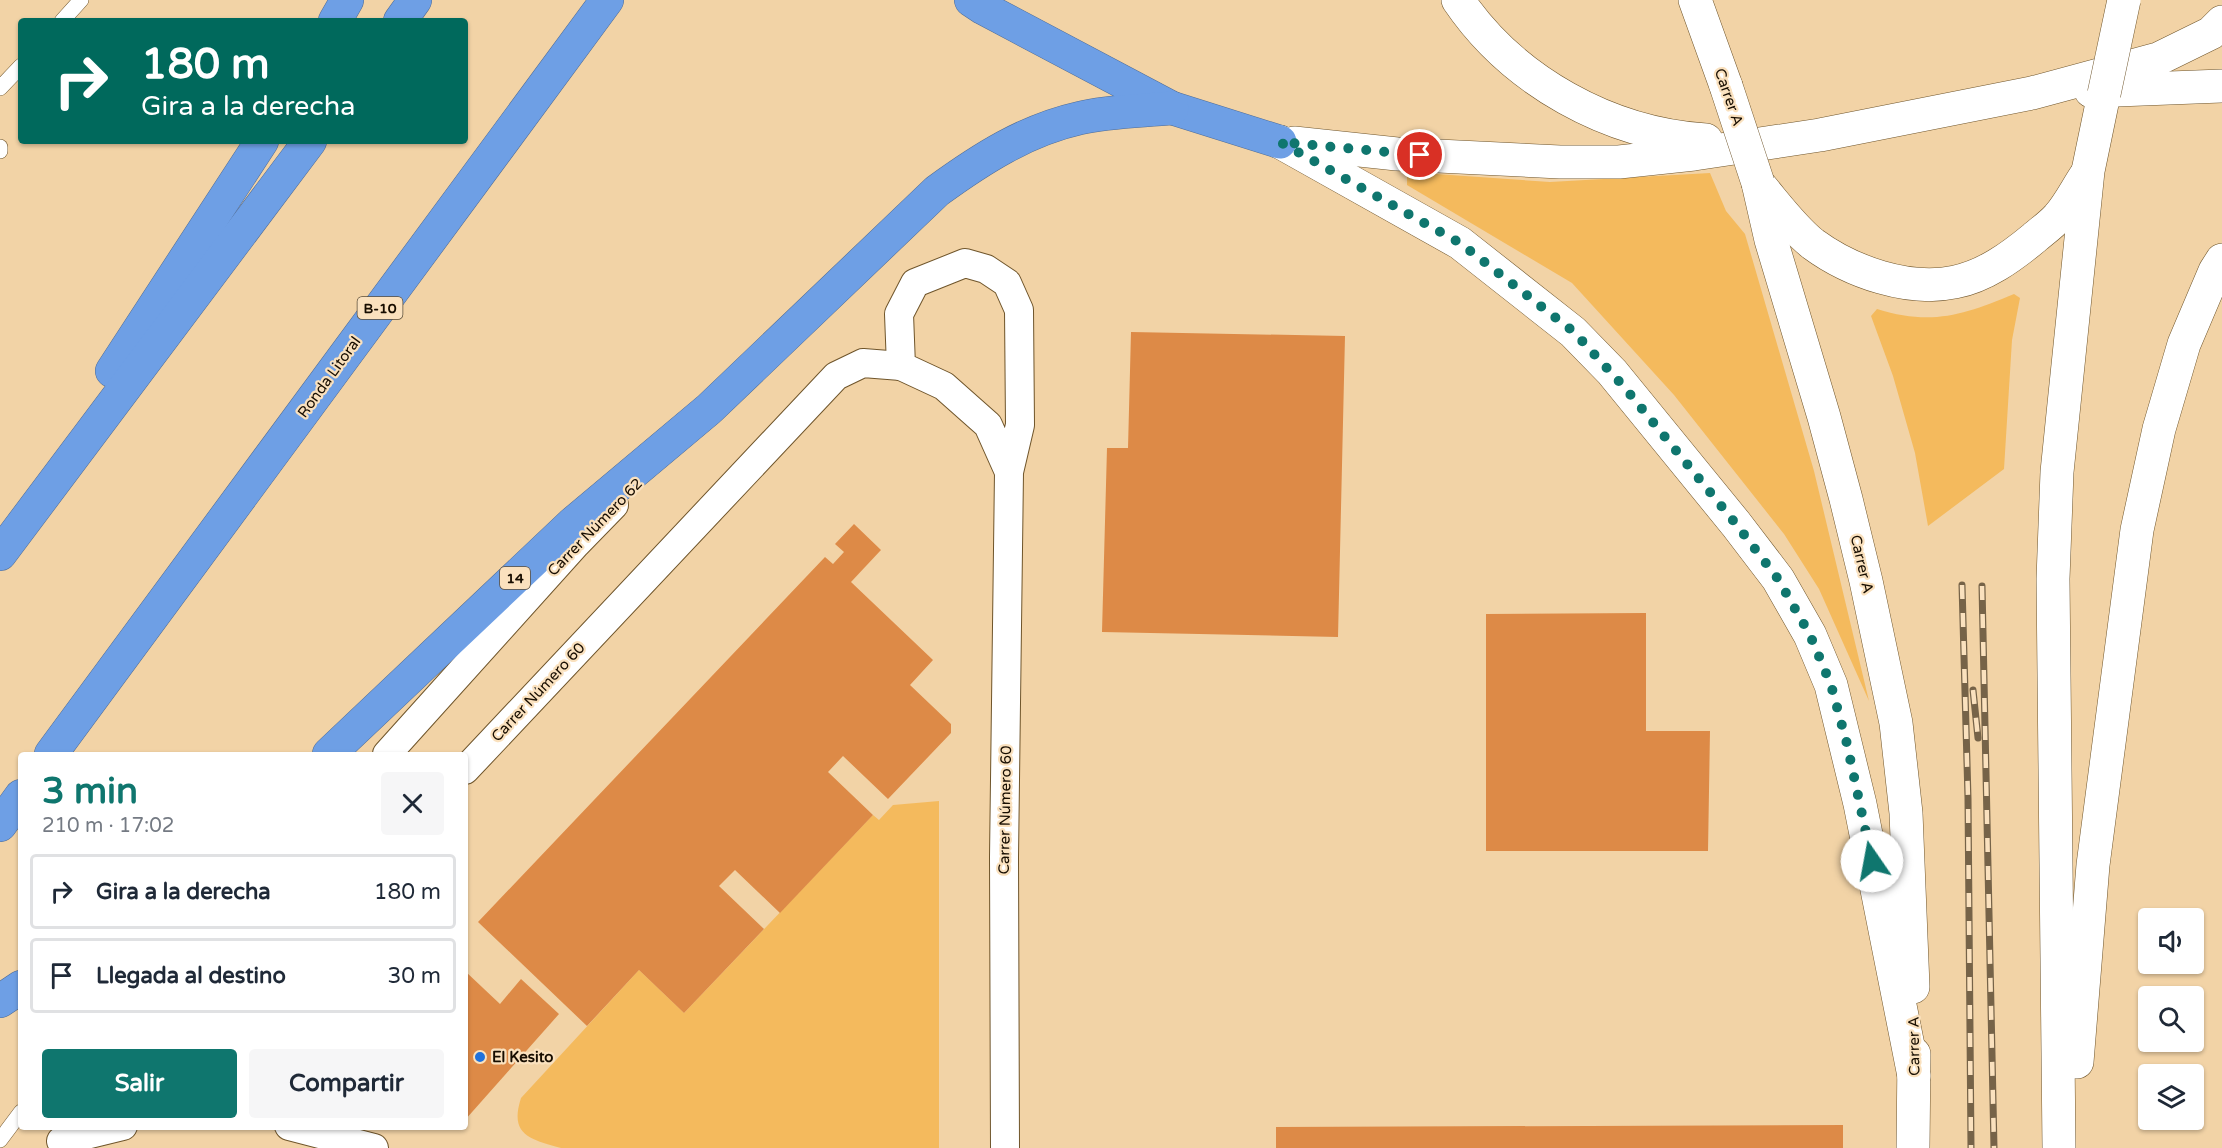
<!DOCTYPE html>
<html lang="es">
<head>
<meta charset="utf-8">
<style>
	body { margin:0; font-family:"Varela Round",sans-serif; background:#f6f6f7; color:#1f2937; height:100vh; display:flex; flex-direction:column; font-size:22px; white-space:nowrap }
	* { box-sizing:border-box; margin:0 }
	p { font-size:20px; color:#747a83 }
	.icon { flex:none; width:33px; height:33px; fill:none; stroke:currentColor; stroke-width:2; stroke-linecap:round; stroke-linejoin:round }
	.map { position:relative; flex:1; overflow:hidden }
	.details { position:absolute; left:18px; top:752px; width:450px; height:378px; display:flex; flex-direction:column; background:#fff; border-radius:6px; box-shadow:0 2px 4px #0004 }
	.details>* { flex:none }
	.banner { position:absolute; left:18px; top:18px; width:450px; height:126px; border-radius:6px; box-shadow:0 2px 4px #0004; background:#00695c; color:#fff; overflow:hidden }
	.buttons { position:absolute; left:2138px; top:908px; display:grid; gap:12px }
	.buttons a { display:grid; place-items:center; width:66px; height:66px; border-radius:6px; background:#fff; box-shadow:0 2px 4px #0004; font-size:30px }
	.pin { position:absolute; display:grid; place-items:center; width:51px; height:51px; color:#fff; margin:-26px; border:3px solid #fff; border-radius:50%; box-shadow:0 2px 6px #0007 }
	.me { position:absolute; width:66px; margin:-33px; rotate:348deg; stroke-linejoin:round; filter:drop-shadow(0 0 4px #0008) }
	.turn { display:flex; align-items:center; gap:21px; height:126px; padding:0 24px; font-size:27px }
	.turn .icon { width:78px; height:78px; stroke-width:2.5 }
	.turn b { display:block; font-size:42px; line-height:51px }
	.round { display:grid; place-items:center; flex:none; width:63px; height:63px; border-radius:6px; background:#f6f6f7 }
	.summary { display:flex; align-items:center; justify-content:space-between; height:102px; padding:0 24px }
	h1 { font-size:36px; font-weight:700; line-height:45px; color:#0f766e }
	.cta { display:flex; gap:12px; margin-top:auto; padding:12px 24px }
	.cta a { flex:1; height:69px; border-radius:6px; background:#0f766e; color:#fff; font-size:24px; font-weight:700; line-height:69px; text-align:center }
	.cta a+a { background:#f6f6f7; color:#1f2937 }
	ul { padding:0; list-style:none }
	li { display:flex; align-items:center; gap:18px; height:75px; margin:0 12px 9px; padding:0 12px; border:3px solid #e0e1e3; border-radius:6px }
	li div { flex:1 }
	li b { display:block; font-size:22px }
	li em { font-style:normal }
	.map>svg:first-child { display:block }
	.green { fill:#f4ba5d }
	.building { fill:#dd8a47 }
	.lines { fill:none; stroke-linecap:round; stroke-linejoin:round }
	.lane-casing { stroke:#6f552b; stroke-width:16 }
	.street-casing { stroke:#6f552b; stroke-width:30 }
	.secondary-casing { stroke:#6f552b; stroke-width:34 }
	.highway-casing { stroke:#506c95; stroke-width:34 }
	.lane { stroke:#fff; stroke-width:15 }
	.street { stroke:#fff; stroke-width:28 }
	.secondary { stroke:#fff; stroke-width:33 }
	.highway { stroke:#6e9fe5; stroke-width:33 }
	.rail-casing { stroke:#766348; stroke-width:7 }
	.rail { stroke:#fae1be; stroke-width:4.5; stroke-dasharray:14; stroke-linecap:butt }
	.secondary-bridge-casing { stroke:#6f552b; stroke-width:34; stroke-linecap:butt }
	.secondary-bridge { stroke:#fff; stroke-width:33 }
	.route { stroke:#0f766e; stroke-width:10; stroke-dasharray:0 18 }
	.poi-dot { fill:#2072dc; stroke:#fae1be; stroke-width:2 }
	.labels { text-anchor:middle; stroke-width:4.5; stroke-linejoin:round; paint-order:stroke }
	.shield { fill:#fae1be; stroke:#5b4d39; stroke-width:1.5 }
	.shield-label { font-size:14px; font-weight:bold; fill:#170d00 }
	.street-label { font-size:15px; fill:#170d00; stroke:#fae1be }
	.poi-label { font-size:15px; font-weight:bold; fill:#170d00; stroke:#fae1be; text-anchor:start }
</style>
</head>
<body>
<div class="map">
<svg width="2222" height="1148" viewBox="0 0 2222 1148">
	<rect width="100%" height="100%" fill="#f2d3a6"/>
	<g class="green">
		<polygon points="1407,172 1550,182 1710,173 1726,211 1745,234 1814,471 1869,701 1819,589 1784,534 1674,395 1572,283 1407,185"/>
		<path d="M2014,294L2020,298L2012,340L2004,469L1928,526L1915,453L1893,376L1871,316L1877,309C1931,326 1964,315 2014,294Z"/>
		<path d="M939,801V1148H561C530,1139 509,1135 521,1098L639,970L684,1013L873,815L879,820L893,805Z"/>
	</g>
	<g class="building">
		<polygon points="1131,332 1345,336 1338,637 1102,632 1107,448 1128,448"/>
		<polygon points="854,524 881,550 851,582 933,660 910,685 951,724 951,733 888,799 843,756 828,772 873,815 780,913 735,870 719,886 764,929 684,1013 639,970 587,1026 478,922 825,557 833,564 844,552 835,544"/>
		<polygon points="1646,613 1646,731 1710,731 1708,851 1486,851 1486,614"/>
		<polygon points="465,971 500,1004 521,979 559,1014 465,1120"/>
		<polygon points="1843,1125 1843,1148 1276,1148 1276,1127"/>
	</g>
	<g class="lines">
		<defs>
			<g id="lane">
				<polyline points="62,21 81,0"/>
				<polyline points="0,88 21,66"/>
				<polyline points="0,147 0,151"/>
				<polyline points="0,1140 21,1112"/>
			</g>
			<g id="street">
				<polyline points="387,754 576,544 614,505"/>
				<polyline points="465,770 836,376 863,363 901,366"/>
				<polyline points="289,1126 374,1148"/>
				<polyline points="61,1141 123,1126"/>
				<polyline points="1005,1148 1004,857 1009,472 1020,425 1019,310 1007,283 986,269 965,263 915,283 899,314 901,366 944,386 988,425 1009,472"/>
			</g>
			<g id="secondary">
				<path d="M1458,0C1513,81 1609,134 1706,140"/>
				<polyline points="1695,0 1726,86"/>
				<polyline points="2091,91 2222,86"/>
				<polyline points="1280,142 1460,243 1573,332 1612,372 1736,524 1778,579 1810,635 1831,685 1860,804 1914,1076"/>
				<polyline points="1294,143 1397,154 1560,162 1619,162 1694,154 1820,135 2032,93 2158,59 2211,33 2222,22"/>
				<polyline points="1758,183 1771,240 1824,417 1846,499 1866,581 1896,723 1906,813 1913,987"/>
				<path d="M1761,187C1777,206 1794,229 1813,244C1851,272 1909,292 1955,282C1985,276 2011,257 2034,238C2042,231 2051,225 2058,217C2069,205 2077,188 2086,175"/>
				<polyline points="2077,1062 2093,865 2137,530 2159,429 2184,344 2215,271 2222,260"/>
				<polyline points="1913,1148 1914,1054"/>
				<polyline points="2059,1148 2053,579 2057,472 2088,171 2104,94"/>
			</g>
			<g id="highway">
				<polyline points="971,0 983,8 1172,108 1280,142"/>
				<polyline points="335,21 347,0"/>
				<polyline points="400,21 415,0"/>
				<polyline points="112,371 262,141"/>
				<polyline points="0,554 310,141"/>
				<polyline points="51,754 607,0"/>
				<path d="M329,754L572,524L709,409L937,191C981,159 1026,130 1080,118C1109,111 1142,111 1172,108"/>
				<polyline points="0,825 21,796"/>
				<polyline points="0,1001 21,987"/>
			</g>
		</defs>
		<use href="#lane" class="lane-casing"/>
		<use href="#street" class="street-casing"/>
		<use href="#secondary" class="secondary-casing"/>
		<use href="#highway" class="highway-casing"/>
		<use href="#lane" class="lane"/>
		<use href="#street" class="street"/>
		<use href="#secondary" class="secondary"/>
		<use href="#highway" class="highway"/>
		<defs>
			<g id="rail">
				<polyline points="1962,585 1968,798 1971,1148"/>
				<polyline points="1982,586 1994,1148"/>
				<polyline points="1973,690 1978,738"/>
			</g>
		</defs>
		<use href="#rail" class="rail-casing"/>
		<use href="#rail" class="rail"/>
		<defs>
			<g id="secondary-bridge">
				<polyline points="1726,86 1758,183"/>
				<polyline points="2104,94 2124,0"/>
			</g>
		</defs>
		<use href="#secondary-bridge" class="secondary-bridge-casing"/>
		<use href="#secondary-bridge" class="secondary-bridge"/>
	</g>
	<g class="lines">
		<polyline class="route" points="1420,155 1280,142 1460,243 1574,332 1625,388 1736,524 1778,579 1810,635 1831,685 1847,744 1872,861"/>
	</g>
	<circle class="poi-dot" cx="480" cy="1057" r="6"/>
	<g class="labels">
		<g class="shield">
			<rect x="357.5" y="297" width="45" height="22" rx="4.5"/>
			<rect x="500" y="567" width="30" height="22" rx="4.5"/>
		</g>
		<g class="shield-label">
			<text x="380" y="313">B-10</text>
			<text x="515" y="583">14</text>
		</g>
		<g class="street-label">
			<text transform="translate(1729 97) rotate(71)" y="5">Carrer A</text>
			<text transform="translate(329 377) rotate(-54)" y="5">Ronda Litoral</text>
			<text transform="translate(595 527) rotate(-46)" y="5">Carrer Número 62</text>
			<text transform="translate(1862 564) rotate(77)" y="5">Carrer A</text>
			<text transform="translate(538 692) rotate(-47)" y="5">Carrer Número 60</text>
			<text transform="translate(1005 810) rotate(-89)" y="5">Carrer Número 60</text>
			<text transform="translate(1914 1046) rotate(-91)" y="5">Carrer A</text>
		</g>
		<g class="poi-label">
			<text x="492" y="1062">El Kesito</text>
		</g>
	</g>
</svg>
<div class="buttons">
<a><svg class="icon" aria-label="sound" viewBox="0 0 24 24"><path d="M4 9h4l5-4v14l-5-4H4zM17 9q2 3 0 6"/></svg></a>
<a><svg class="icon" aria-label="search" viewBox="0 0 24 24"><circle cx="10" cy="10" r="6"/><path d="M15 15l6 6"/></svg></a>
<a><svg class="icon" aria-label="layers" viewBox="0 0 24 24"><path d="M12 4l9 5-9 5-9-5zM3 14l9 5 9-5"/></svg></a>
</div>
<div class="pin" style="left:1420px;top:155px;background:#d93025"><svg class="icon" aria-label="arrive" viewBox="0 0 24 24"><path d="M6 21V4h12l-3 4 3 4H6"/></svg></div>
<svg class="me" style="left:1872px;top:861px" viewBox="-20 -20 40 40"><circle r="19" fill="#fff"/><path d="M0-13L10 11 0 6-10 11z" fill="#0f766e"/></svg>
<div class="banner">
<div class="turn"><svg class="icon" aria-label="right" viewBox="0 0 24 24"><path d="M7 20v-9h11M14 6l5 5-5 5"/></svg><div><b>180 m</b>Gira a la derecha</div></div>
</div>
<section class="details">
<div class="summary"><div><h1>3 min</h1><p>210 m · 17:02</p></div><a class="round"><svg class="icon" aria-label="close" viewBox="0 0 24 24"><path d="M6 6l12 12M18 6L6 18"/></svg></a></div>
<ul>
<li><svg class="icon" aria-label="right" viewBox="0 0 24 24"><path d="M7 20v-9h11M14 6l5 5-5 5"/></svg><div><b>Gira a la derecha</b></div><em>180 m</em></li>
<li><svg class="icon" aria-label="arrive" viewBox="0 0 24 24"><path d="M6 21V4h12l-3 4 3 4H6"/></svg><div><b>Llegada al destino</b></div><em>30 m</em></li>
</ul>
<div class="cta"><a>Salir</a><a>Compartir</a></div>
</section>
</div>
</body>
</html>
